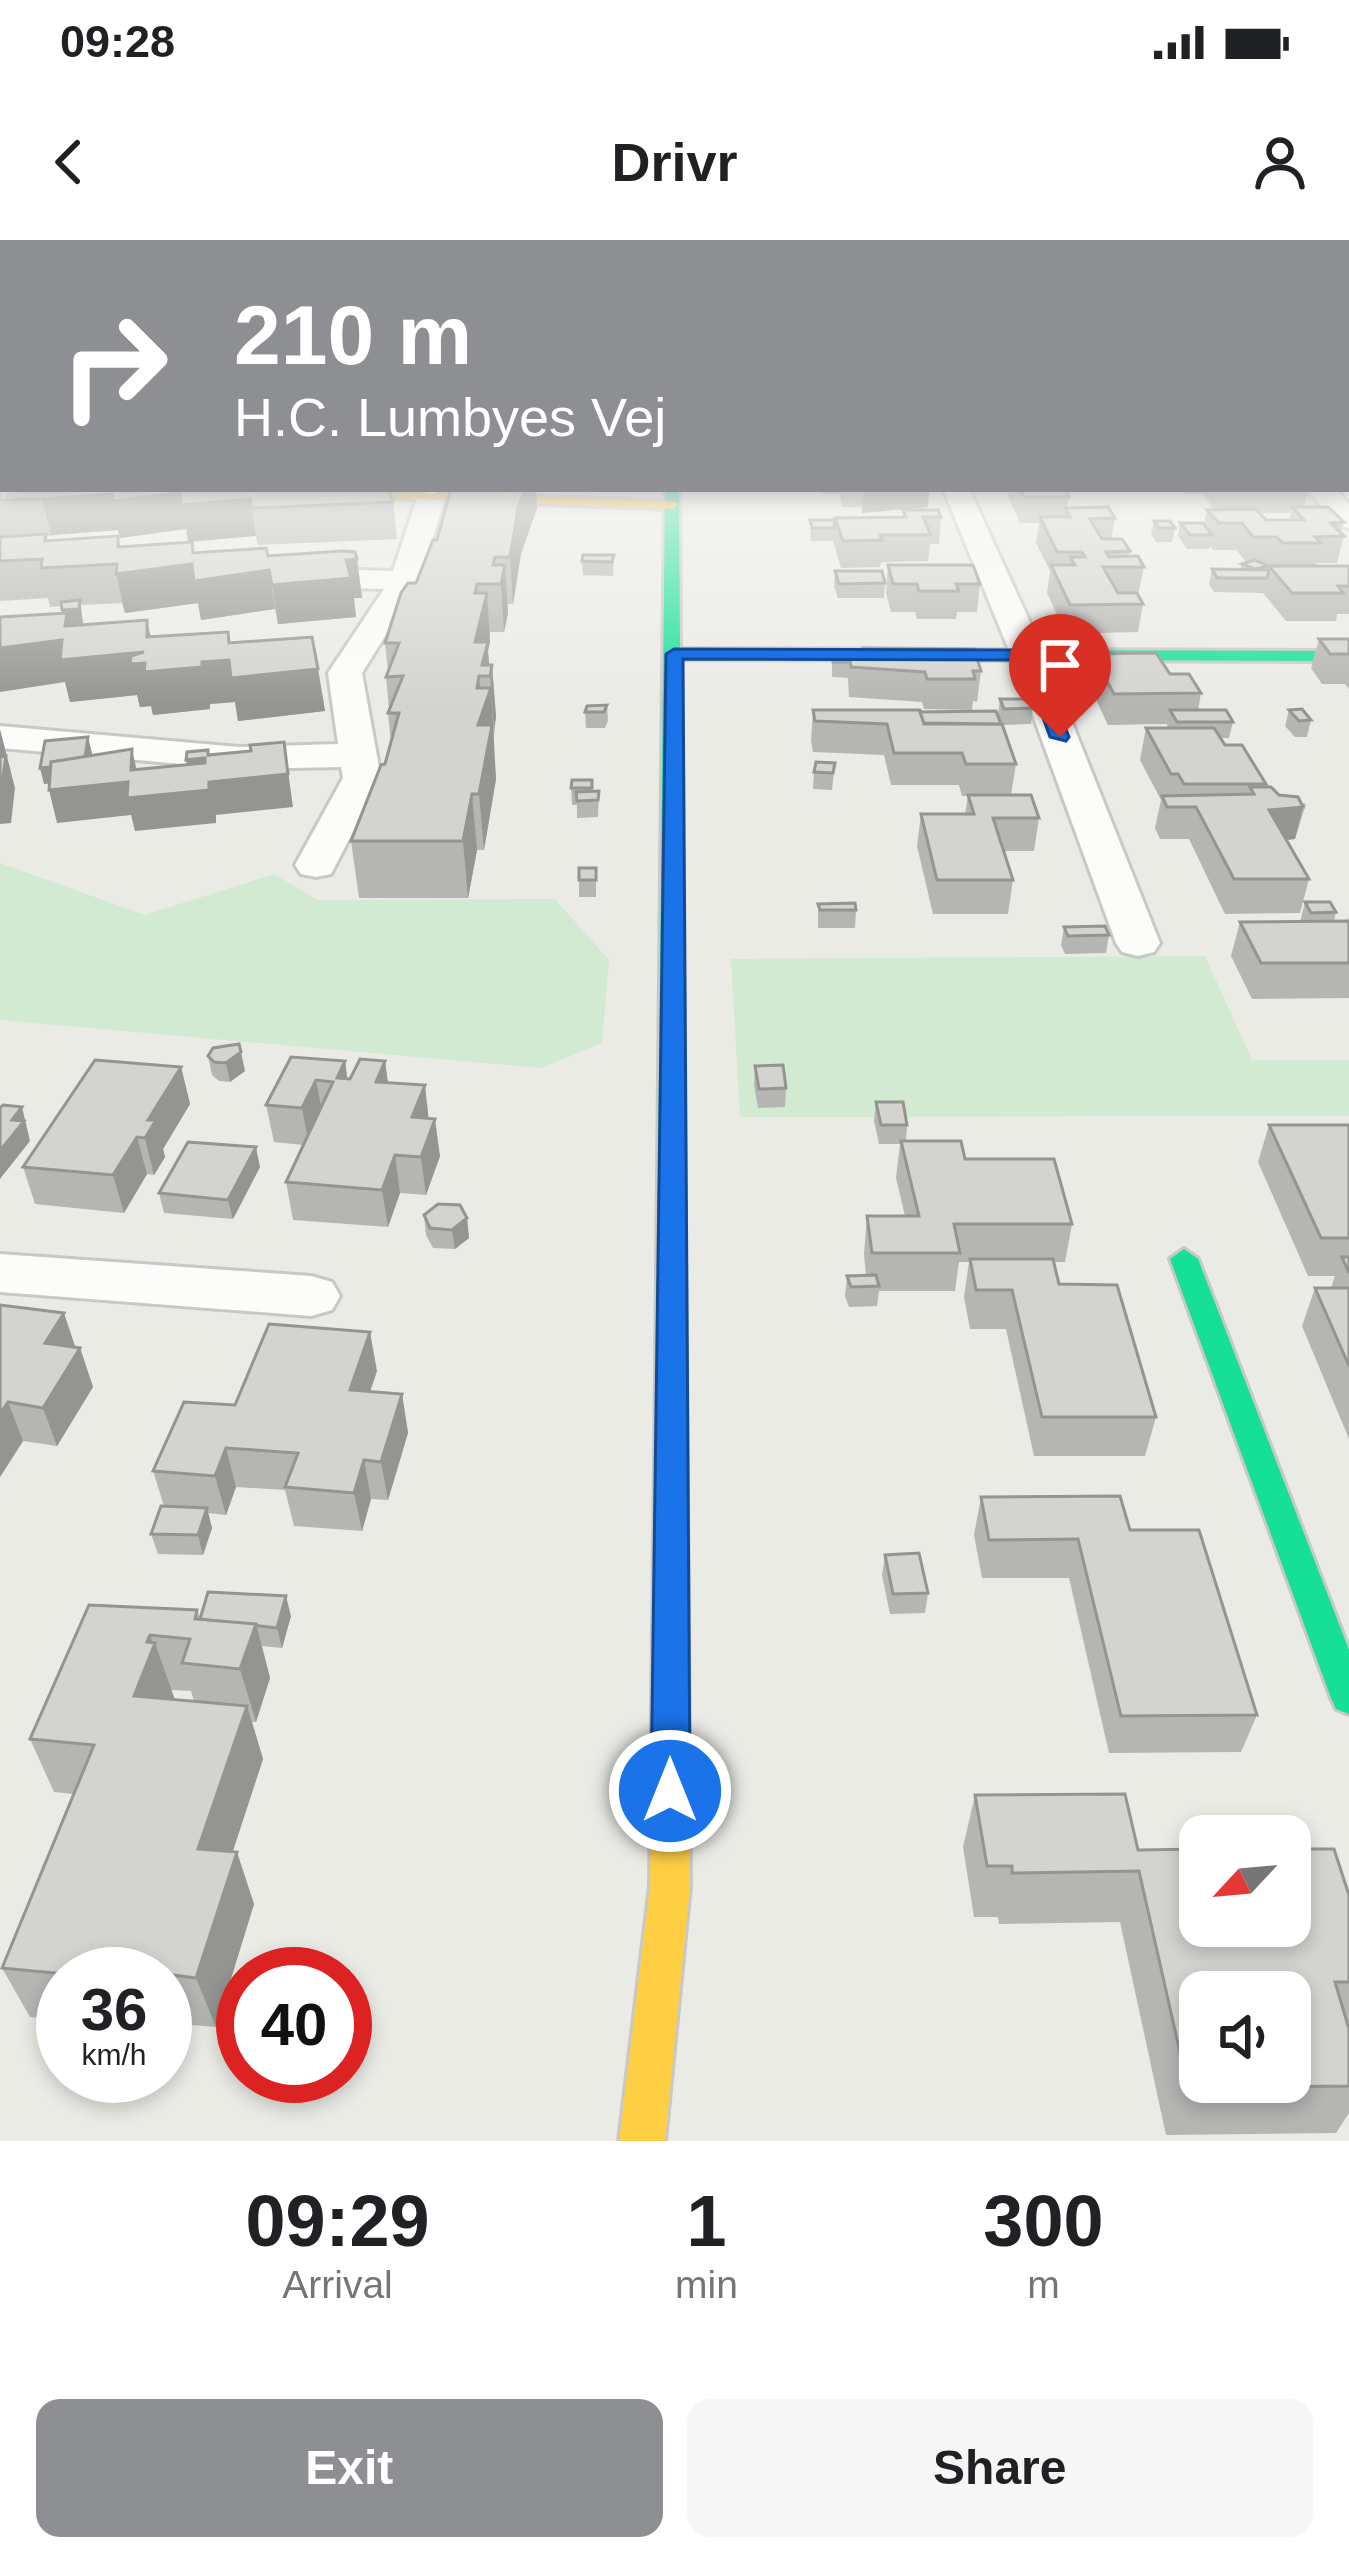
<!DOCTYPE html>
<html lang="en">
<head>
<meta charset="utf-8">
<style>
	body { margin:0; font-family:Arial,sans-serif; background:#f6f6f6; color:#202124; height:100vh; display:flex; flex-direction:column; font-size:45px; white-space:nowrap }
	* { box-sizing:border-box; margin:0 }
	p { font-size:39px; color:#757577 }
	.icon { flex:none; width:66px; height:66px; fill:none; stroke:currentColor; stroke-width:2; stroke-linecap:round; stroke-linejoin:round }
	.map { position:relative; height:1901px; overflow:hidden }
	.sheet { display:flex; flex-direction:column; background:#fff; flex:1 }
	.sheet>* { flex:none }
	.banner { position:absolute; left:0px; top:0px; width:1350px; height:252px; box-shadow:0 6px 18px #0003; background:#8d8f92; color:#fff; overflow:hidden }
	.needle { width:78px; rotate:244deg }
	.buttons { position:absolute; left:1179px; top:1575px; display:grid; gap:24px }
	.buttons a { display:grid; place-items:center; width:132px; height:132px; border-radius:24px; background:#fff; box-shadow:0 6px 18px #0003; font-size:60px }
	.speed { position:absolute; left:36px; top:1707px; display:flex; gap:24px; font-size:60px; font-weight:700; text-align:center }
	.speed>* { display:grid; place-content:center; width:156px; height:156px; border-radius:50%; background:#fff; box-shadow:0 6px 18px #0003; line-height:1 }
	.speed small { font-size:30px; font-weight:400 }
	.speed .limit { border:18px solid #d22; background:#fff; color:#111 }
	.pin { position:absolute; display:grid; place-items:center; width:102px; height:102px; color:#fff; margin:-123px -51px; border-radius:50% 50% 50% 0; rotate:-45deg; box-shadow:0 0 12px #0007 }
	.pin .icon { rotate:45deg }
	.me { position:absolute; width:132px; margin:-66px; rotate:0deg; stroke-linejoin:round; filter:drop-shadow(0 0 9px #0008) }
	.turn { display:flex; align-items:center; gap:42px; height:252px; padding:0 36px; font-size:54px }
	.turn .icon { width:156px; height:156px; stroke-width:2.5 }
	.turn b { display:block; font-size:84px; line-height:102px }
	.eta { display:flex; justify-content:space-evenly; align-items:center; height:204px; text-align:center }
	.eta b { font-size:72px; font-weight:800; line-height:84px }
	.button { display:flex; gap:24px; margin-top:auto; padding:24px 36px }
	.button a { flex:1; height:138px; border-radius:24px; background:#8d8f92; color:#fff; font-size:48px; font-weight:800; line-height:138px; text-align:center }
	.button a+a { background:#f6f6f6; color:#202124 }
	.status { display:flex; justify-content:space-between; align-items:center; height:84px; padding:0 60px; background:#fff; direction:ltr }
	.status svg { height:33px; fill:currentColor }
	header { display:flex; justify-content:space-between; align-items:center; height:156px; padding:0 36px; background:#fff; font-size:54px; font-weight:800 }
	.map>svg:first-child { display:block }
	.green { fill:#d2e9d2 }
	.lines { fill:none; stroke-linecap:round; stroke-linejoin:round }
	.street-casing { stroke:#c8c8c6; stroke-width:6 }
	.fast-casing { stroke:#c8c8c8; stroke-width:6 }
	.slow-casing { stroke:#c8c8c8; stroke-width:6 }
	.street { fill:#fcfcfb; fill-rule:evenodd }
	.fast { fill:#16e098; fill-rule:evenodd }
	.slow { fill:#ffcf43; fill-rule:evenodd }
	.wall { fill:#b5b5b3; fill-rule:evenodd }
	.shaded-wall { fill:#949492 }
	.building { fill:#d3d3d0; stroke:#949492; stroke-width:3; fill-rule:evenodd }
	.route { fill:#1a73e8; stroke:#114b97; stroke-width:3 }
</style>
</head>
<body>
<div class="status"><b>09:28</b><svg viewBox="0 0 49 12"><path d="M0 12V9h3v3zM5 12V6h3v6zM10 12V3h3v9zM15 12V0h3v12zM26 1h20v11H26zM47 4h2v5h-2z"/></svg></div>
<header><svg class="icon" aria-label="back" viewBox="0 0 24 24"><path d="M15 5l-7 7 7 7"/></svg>Drivr<svg class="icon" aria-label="person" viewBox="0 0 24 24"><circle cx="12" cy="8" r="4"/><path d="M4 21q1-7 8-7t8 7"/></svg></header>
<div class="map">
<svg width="1349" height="1901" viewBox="0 0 1349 1901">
	<rect width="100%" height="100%" fill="#ebebe6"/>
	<g class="green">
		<polygon points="0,623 145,675 274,634 317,660 555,659 609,720 602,803 541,828 0,780"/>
		<polygon points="1205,716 1252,820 1349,820 1349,876 740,877 731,719"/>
	</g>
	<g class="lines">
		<defs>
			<g id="street">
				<rect x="0" y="227" width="3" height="16"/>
				<polygon points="943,249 969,249 1045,415 1160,703 1154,712 1138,716 1122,712 1116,703 1011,415"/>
				<polygon points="1307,249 1335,249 1349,264 1349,288 1339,286"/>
				<polygon points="431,250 445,258 420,340 362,433 381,538 331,634 316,637 301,634 295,625 343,538 341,527 239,529 0,508 0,486 239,507 338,504 328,433 384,349 290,346 275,337 290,328 393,331 417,258"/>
				<polygon points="0,1014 311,1036 332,1042 340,1056 332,1070 311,1076 0,1052"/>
			</g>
			<g id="fast">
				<polygon points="665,249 679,249 680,409 1349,411 1349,421 680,419 686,1131 682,1139 660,1139 656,1131"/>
				<polygon points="1184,1009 1198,1019 1349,1410 1349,1474 1336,1469 1331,1458 1170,1019"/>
			</g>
			<g id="slow">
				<polygon points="257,249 672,261 679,265 672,269 264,253"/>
				<polygon points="671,1120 682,1123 686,1131 690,1646 665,1901 619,1901 650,1646 656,1131 660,1123"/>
			</g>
		</defs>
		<use href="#street" class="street-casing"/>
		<use href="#fast" class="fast-casing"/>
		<use href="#slow" class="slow-casing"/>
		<use href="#street" class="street"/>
		<use href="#fast" class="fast"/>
		<use href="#slow" class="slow"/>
	</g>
	<g class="wall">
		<polygon points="0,238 393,262 397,299 258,305 256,296 186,289 120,298 118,290 46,296 48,301 118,296 120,306 192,302 194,313 357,319 362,358 354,358 356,377 278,384 275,369 201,380 198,363 125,373 122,363 81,365 83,384 70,385 151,397 230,403 318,429 325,471 238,481 235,462 210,464 210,469 153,475 151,466 140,467 137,455 70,462 65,442 62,366 50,367 48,358 0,361"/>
		<polygon points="451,249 536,249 537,268 521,314 513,364 507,364 508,373 504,392 490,392 488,411 489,425 492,425 496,477 493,505 496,539 484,610 477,610 468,658 359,658 351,601 385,524 391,503 388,473 389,468 386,437 388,431 385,403 437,300"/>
		<polygon points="821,249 929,249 928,267 862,273 861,267 842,267 840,254 822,254"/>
		<polygon points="1009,249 1065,249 1069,257 1067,268 1115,278 1111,299 1130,311 1129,316 1144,327 1138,355 1143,364 1138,392 1066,394 1047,353 1050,331 1036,303 1039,283 1020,283 1008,256"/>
		<path d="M1183,249H1308L1304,267L1344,282L1341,293L1344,296L1337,323H1316L1315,326H1349V374H1337L1336,381H1286L1263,353L1214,352L1209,344L1212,329L1240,330L1242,324L1246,322L1236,310H1213L1210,306L1209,309H1187L1178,296L1180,283L1204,284L1207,270L1214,269L1204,256V254H1186ZM1260,273H1291L1289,280H1266Z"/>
		<polygon points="903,270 941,277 939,304 930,304 928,321 881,322 880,327 841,328 833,301 811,301 810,280 903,277"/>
		<polygon points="1154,281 1175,288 1172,302 1156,302 1151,294"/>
		<polygon points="614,315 613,336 583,335 582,321"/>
		<polygon points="888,325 980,344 977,372 957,372 956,379 917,379 915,372 891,372 886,353"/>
		<polygon points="835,331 885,343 884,358 838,358 834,346"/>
		<polygon points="1319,399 1349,399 1349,449 1345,444 1322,444 1311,428"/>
		<polygon points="863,408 981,431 977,462 973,461 972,470 924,469 922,462 849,457 848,438 832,437 832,415 862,415"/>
		<polygon points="1092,414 1170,434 1201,453 1198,470 1233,482 1229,498 1221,498 1225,505 1266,544 1266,547 1279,555 1306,564 1295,599 1286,600 1309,639 1300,673 1225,674 1189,599 1160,599 1155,588 1161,560 1140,520 1146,488 1168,488 1167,484 1108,485 1088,443"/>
		<polygon points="1000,459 1033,468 1031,484 1003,485 1016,524 1011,555 1039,578 1034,611 1004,611 1013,640 1008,674 933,674 917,606 921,574 965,574 968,556 962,556 959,545 891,545 884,515 813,512 811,501 813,470 998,475"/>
		<polygon points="607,465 608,481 605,488 586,488 585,472"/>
		<polygon points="1289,470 1311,480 1307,497 1295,497 1285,486"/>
		<polygon points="835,523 832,550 813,549 814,532"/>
		<polygon points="592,540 592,551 599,551 598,577 577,578 577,565 572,565 571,548"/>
		<rect x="579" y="628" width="17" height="29"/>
		<polygon points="1305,662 1336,672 1334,681 1348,681 1349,677 1349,758 1252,759 1231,716 1240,682 1300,682"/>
		<polygon points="818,664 856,670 855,688 818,688"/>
		<polygon points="1064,687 1109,695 1106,713 1065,714 1061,705"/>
		<polygon points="208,816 245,831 230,842 219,841 212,835"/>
		<polygon points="345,821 347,839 350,839 385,821 388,843 429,879 440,916 426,955 400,953 388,987 293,980 286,942 303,905 274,902 266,865"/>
		<polygon points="755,826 786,848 785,867 758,868 754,845"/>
		<polygon points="181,827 190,864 163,909 165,917 154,935 147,934 124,973 35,964 23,927"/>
		<polygon points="876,862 907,885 906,901 965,919 1072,984 1065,1022 1054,1022 1059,1044 1156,1177 1145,1216 1034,1216 1006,1089 970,1089 964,1057 969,1022 959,1022 955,1051 879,1051 877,1066 849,1067 845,1056 847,1036 866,1035 864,1014 867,976 905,976 896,938 900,904 879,904 874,881"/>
		<polygon points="1269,885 1349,885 1349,1199 1302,1086 1315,1048 1331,1048 1335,1036 1308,1036 1258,922"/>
		<polygon points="260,927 233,979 164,973 159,953"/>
		<polygon points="424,975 467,978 469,998 455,1009 433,1008 426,995"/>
		<polygon points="0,1065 76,1108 80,1108 93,1147 57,1206 23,1201 0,1237"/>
		<polygon points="377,1131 370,1152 402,1154 408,1193 388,1260 371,1259 362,1291 294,1286 285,1250 236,1247 226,1275 208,1273 212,1288 203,1315 158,1314 151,1294 164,1266 153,1231 235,1165"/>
		<polygon points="981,1257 1130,1290 1257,1475 1241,1512 1109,1513 1069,1338 982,1338 974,1295"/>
		<polygon points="885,1315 928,1353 925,1373 890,1374 882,1335"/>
		<path d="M89,1365L197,1370L200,1377L291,1376L282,1408L262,1406L270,1438L256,1482H252L263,1519L232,1612L254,1664L216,1787L179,1784L175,1792L165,1791V1734H63V1780L30,1777L2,1728L73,1554L54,1552L30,1499ZM171,1450L191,1451L194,1461L173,1459Z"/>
		<polygon points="975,1555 1138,1610 1349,1655 1349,1873 1336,1893 1166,1895 1120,1682 999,1684 998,1677 974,1677 963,1607"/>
	</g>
	<g class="shaded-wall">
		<polygon points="525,249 536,249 537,268 521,314 513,364 510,317 518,268"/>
		<polygon points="864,249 929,249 928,267 862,273"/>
		<polygon points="180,253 250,259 256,296 188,302 186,289 120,298 118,290 51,295 42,259 112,254"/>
		<polygon points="118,296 126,333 192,302 199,340 269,330 275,369 201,380 198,363 125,373 116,334"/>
		<polygon points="357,319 362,358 354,358 356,377 278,384 272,345 346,320"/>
		<polygon points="505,325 508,373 504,392 501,344"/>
		<polygon points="477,344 480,383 487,353 490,402 488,411 490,435 492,425 496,477 494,488 490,436 479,436 482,473 491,448 496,539 484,610 479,554 475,402 475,353"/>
		<polygon points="80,360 83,384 70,385 147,397 147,380 156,421 202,422 229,420 236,438 318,429 325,471 238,481 235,462 210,464 210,469 153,475 151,466 140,467 137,455 70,462 65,442 0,452 0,408 62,400 73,419 62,370"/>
		<polygon points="0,489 15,548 11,583 0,584"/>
		<polygon points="88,497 92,513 88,540 44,544 40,528"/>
		<polygon points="284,502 293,567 216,575 216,583 135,591 131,575 57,583 49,550 131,530 132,509 139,541 193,552 186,520 208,510 214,542"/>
		<polygon points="472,554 477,610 468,658 463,601"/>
		<polygon points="1303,567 1295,599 1260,603 1269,570"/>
		<polygon points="241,812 245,831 230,842 226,823"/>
		<polygon points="345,821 350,858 337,838"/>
		<polygon points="385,821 390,858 376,842"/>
		<polygon points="181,827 190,864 163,909 165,917 154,935 145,898 148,880"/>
		<polygon points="316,840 323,877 309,906 302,868"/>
		<polygon points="425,845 429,882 412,877"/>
		<polygon points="22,867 30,901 0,939 0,911 12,880"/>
		<polygon points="435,879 440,916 426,955 421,917"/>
		<polygon points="137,897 147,934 124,973 113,935"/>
		<polygon points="256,907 260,927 233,979 228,960"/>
		<polygon points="395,915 400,953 388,987 382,950"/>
		<polygon points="467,978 469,998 455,1009 452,990"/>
		<polygon points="64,1073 77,1112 45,1103"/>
		<polygon points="370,1092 377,1131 357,1189 350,1150"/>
		<polygon points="80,1108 93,1147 57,1206 43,1168"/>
		<polygon points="402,1154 408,1193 388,1260 381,1222"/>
		<polygon points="8,1162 23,1201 0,1237 0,1174"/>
		<polygon points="226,1208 236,1247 226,1275 215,1236"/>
		<polygon points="364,1220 371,1259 362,1291 354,1253"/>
		<polygon points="207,1268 212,1288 203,1315 198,1295"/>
		<polygon points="286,1356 291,1376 282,1408 277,1388"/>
		<polygon points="256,1384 270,1438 256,1482 240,1429"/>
		<polygon points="150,1395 154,1407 155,1403 174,1457 154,1509 134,1456"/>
		<polygon points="247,1466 263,1519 217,1660 198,1609"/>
		<polygon points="237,1612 254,1664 216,1787 196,1738"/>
		<polygon points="165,1752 179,1784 175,1792 165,1769"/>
	</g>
	<g class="building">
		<polygon points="0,238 3,238 3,249 388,249 393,262 252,268 250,259 181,265 180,253 112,261 112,254 42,259 0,260"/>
		<polygon points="451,249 525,249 518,268 510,317 495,317 493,325 505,325 501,344 477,344 475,353 487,353 475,402 488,402 482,425 492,425 490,436 479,436 477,448 491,448 478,485 492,485 479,554 472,554 463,601 351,601 381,525 385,524 399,473 388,473 403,436 386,437 399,403 385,403 401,353 408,343 416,343 433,300 437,300"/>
		<polygon points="1020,249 1065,249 1069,257 1024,257"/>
		<polygon points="1108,267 1115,278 1090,279 1102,299 1122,299 1130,311 1106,312 1109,317 1138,316 1144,327 1103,327 1118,353 1137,353 1143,364 1070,365 1051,325 1075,325 1070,317 1085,317 1082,312 1057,312 1040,277 1070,277 1065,268"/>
		<polygon points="1292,267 1328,267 1344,282 1331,283 1344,296 1315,297 1321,303 1283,303 1277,297 1253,297 1242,283 1219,283 1207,270 1256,269 1266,280 1304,280"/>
		<polygon points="903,270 938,270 941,277 923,277 931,295 880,295 882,300 843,301 835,278 906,277"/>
		<polygon points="810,280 835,280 834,288 812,288"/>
		<polygon points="1154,281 1170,281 1175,288 1159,288"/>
		<polygon points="1180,283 1203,283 1212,295 1190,295"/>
		<polygon points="46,294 45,301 118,296 118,307 192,302 193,313 266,308 268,316 343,311 355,312 357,319 346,320 351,338 272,345 269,330 194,341 192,324 116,334 117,324 41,328 42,319 0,321 0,297"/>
		<polygon points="583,315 614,315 612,322 582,321"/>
		<polygon points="1255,320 1268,326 1255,329 1242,324"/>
		<polygon points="888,325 973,325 980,344 956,344 959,351 919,351 917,344 893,344"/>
		<polygon points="1269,326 1349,326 1349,346 1338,346 1343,353 1292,353"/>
		<polygon points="1212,329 1269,330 1267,338 1217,338"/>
		<polygon points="835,331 882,331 885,343 839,344"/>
		<polygon points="80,360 79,369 62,370 61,362"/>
		<polygon points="67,373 65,386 147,380 147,397 228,392 229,403 312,397 318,429 231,438 229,420 202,422 202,427 144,432 145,423 130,424 131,416 144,412 60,420 62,400 0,408 0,377"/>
		<polygon points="1319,399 1349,399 1349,414 1330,414"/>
		<polygon points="863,408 974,409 981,431 973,431 975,439 927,439 925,432 851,427 849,415 864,415"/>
		<polygon points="1156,413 1170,434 1189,434 1201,453 1114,454 1092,414"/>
		<polygon points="832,415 849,415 849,422 833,422"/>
		<polygon points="1000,459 1028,459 1033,468 1004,469"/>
		<polygon points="607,465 604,472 585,472 587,466"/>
		<polygon points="1302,469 1311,480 1299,481 1289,470"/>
		<polygon points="813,470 920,470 924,484 1002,484 1016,524 966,524 962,513 894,513 887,484 815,481"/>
		<polygon points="1170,470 1226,470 1233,482 1177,482"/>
		<polygon points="996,471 1001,484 924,483 920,472"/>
		<polygon points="1146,488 1214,488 1225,505 1242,505 1266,544 1184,544 1178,534 1171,534"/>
		<polygon points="88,497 85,517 51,522 51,527 40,528 45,501"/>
		<polygon points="284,502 288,534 209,542 209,550 127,558 128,542 49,550 51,522 132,509 131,530 205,523 205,518 186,520 187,512 208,510 208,515 251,511 250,505"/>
		<polygon points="6,516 1,550 0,550 0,517"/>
		<polygon points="816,522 835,523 833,533 814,532"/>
		<polygon points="572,540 592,540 592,548 571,548"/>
		<polygon points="1250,547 1271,547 1279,555 1298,557 1303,567 1269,570 1309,639 1234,639 1196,567 1167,567 1162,556 1254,554"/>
		<polygon points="599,551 598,560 577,561 576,552"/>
		<polygon points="968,555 1031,555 1039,578 993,578 1013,640 937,640 921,574 974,574"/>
		<rect x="579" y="628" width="17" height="12"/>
		<polygon points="1305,662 1330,662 1336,672 1311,673"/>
		<polygon points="855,663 856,670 820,670 818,664"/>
		<polygon points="1349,681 1349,723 1261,723 1240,682"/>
		<polygon points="1105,686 1109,695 1068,696 1064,687"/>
		<polygon points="239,804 241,812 226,823 214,822 208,816 213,808"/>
		<polygon points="291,817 345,821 337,838 350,839 360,819 385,821 376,842 425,845 412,877 435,879 421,917 395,915 382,950 286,942 333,842 316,840 302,868 266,865"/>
		<polygon points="95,820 181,827 148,880 156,880 145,898 137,897 113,935 23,927"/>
		<polygon points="783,825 786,848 759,849 755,826"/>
		<polygon points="876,862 903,862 907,885 881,885"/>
		<polygon points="3,865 22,867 12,880 24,881 0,911 0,868"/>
		<polygon points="1269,885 1349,885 1349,998 1321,998"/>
		<polygon points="901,901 961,901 965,919 1054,919 1072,984 954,984 960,1013 872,1013 867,976 919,976"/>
		<polygon points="188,902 256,907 228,960 159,953"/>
		<polygon points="438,964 460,965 467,978 452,990 430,988 424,975"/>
		<polygon points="1342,1017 1349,1017 1349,1033"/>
		<polygon points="970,1019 1053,1019 1059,1044 1117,1045 1156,1177 1042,1177 1012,1050 976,1050"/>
		<polygon points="876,1035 879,1046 851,1047 847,1036"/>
		<polygon points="1315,1048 1349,1048 1349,1126"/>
		<polygon points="0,1065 64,1073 45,1103 80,1108 43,1168 8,1162 0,1174"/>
		<polygon points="269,1084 370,1092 350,1150 402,1154 381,1222 364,1220 354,1253 285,1247 298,1213 226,1208 215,1236 153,1231 184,1162 235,1165"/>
		<polygon points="1120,1256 1130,1290 1199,1290 1257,1475 1121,1476 1078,1299 989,1300 981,1257"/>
		<polygon points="161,1266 207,1268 198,1295 151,1294"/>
		<polygon points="919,1313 928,1353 893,1354 885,1315"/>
		<polygon points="208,1352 286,1356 277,1388 200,1379"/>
		<polygon points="89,1365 197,1370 195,1379 256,1384 240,1429 182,1423 190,1399 150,1395 147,1402 155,1403 134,1456 247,1466 198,1609 237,1612 196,1738 165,1734 65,1734 2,1728 94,1505 30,1499"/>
		<path d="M1125,1554L1138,1610L1200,1609V1686H1290V1609H1334L1349,1655V1742H1335L1349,1789V1846L1188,1848L1139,1631L1012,1633V1626H987L975,1555ZM1200,1752H1290V1842H1200Z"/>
	</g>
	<linearGradient id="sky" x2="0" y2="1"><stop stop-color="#95c2ee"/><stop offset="0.43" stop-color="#f6f6f4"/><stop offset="1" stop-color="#f6f6f4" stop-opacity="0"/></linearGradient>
	<rect width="1349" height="466" fill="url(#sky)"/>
	<polygon class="route" points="1028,410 1036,415 1069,497 1066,501 1050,497 1022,420 683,419 690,1551 684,1564 670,1569 656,1564 651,1551 666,414 674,409"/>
</svg>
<div class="buttons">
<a><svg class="needle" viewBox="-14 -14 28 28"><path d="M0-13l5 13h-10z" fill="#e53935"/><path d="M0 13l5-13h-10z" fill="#757577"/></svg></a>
<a><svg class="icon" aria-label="sound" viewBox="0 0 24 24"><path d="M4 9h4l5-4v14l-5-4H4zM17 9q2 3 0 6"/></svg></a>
</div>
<div class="speed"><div>36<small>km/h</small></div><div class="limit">40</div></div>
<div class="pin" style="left:1060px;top:497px;background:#d93025"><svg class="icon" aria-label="arrive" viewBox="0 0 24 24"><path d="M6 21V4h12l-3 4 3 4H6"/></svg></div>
<svg class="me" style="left:670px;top:1551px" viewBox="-20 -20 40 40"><circle r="17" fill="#1a73e8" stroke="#fff" stroke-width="3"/><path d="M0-11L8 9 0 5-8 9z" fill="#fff"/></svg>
<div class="banner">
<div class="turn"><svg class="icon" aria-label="right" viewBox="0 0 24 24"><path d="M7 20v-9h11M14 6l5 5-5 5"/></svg><div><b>210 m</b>H.C. Lumbyes Vej</div></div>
</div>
</div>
<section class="sheet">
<div class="eta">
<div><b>09:29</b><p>Arrival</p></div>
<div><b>1</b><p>min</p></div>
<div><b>300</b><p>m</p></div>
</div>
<div class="button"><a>Exit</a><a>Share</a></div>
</section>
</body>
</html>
